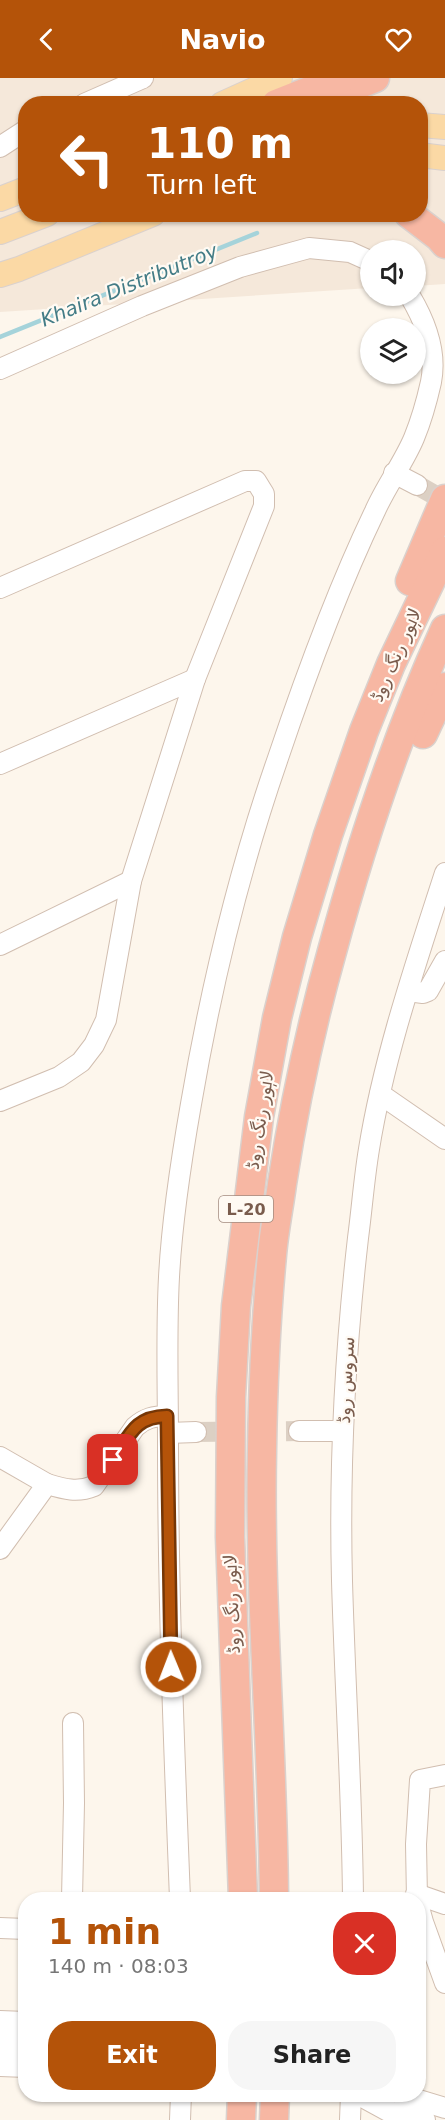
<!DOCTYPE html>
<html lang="en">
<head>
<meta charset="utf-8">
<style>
	body { margin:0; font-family:"DejaVu Sans",Cairo,sans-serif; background:#f6f6f6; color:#222; height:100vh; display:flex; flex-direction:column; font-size:22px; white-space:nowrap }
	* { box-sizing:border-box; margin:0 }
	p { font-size:20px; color:#767676 }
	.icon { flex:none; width:33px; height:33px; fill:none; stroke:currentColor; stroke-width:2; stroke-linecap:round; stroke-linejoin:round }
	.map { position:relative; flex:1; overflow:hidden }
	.drawer { position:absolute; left:18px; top:1814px; width:408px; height:210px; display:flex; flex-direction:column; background:#fff; border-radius:24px; box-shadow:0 2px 4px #0004 }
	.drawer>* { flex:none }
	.guide { position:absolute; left:18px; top:18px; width:410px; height:126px; border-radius:24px; box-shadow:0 2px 4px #0004; background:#b45309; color:#fff; overflow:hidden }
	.buttons { position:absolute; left:360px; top:162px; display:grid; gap:12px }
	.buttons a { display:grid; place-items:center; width:66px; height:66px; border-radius:50%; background:#fff; box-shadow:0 2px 4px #0004; font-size:30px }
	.pin { position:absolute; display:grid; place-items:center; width:51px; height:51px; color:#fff; margin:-26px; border-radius:12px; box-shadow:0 3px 9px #0006 }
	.me { position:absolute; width:66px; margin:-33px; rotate:359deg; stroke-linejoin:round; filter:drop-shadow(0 0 4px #0008) }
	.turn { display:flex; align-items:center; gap:21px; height:126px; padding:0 30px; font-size:27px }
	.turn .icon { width:78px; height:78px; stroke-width:2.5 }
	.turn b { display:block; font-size:42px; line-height:51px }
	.round { display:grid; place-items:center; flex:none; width:63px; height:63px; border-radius:24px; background:#f6f6f6 }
	.head { display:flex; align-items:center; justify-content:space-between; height:102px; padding:0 30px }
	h1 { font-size:36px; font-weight:700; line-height:45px; color:#b45309 }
	.cta { display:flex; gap:12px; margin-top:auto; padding:12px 30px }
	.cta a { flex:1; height:69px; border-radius:24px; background:#b45309; color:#fff; font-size:24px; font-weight:700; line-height:69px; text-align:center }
	.cta a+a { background:#f6f6f6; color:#222 }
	header { display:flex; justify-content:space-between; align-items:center; height:78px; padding:0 30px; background:#b45309; color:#fff; font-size:27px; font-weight:700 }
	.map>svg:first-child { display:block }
	.residential { fill:#f5e8da; fill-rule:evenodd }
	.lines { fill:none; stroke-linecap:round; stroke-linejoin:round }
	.stream { stroke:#a5d3da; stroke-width:4.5 }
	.minor-tunnel { stroke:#dcd0c4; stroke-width:20; stroke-dasharray:20 10; stroke-linecap:butt }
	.minor-casing { stroke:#d1beb0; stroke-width:22 }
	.major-casing { stroke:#dad1cd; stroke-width:26 }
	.highway-casing { stroke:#dad1cd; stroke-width:31 }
	.minor { stroke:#fff; stroke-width:20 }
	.major { stroke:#fbd9a5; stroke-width:24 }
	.highway { stroke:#f7b7a3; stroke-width:28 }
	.route-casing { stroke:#753606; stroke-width:15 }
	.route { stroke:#b45309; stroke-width:10 }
	.labels { text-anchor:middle; stroke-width:4.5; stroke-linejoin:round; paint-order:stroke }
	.shield { fill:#fffaf3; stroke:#a28b7f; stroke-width:1.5 }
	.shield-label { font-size:16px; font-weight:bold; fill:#7a5c4d }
	.street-label { font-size:18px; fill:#7a5c4d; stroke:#fffaf3 }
	.water-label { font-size:20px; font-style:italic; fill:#437c86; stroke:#fffaf3 }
</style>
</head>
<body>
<header><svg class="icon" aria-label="back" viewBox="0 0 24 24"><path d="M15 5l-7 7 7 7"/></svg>Navio<svg class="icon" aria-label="heart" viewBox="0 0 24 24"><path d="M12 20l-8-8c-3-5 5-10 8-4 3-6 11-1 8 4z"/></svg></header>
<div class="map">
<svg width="445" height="2042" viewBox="0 0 445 2042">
	<rect width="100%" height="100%" fill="#fdf6ec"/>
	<path class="residential" d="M0,0H445V206L416,208V172H370V210L0,234ZM26,26H420V136H26Z"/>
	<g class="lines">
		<polyline class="stream" points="0,259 257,155"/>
		<g class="minor-tunnel">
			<polyline points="417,407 445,423"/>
			<polyline points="196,1354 299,1353"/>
		</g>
		<defs>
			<g id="minor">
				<polyline points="84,26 143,0"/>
				<polyline points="0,69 26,52"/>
				<polyline points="0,291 142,228 240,189 309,170 350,174 370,183"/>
				<polyline points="394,395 417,407"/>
				<polyline points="0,510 245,403 256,403 264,416 264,428 195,601 131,803 106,942 94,967 81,984 59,999 0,1023"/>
				<polyline points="0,686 195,601"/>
				<polyline points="0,867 131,803"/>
				<polyline points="408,913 423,915 428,913 445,883"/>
				<polyline points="380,1016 445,1061"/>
				<polyline points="299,1353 343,1353"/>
				<polyline points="168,1355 196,1354"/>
				<polyline points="0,1379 47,1406"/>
				<path d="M0,1471L47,1406C64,1411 77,1415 94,1408L135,1349C145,1340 154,1338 167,1338"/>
				<polyline points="416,1816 445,1826"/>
				<polyline points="72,1821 74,1725 73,1645"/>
				<path d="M180,1821C174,1669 168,1517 168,1365C168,1309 166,1254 169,1199C172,1141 181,1083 191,1026C211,909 239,792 278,680C306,597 337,512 375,433C386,408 404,384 414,360C421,343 427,322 431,304C437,274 425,243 410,218"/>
				<path d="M353,1821C352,1715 345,1609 342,1503C339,1388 345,1274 358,1160C362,1130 364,1101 369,1071C384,978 416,885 445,795"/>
				<polyline points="417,1821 416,1766 420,1702 445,1697"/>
				<polyline points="418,1826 423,1844 445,1905"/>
				<polyline points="0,1850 26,1851"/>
				<polyline points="0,1943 26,1944"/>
				<polyline points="0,1958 26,1960"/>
				<polyline points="0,1974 26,1975"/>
				<polyline points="0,1988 26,1989"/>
				<polyline points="357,2016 388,2033 425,2042"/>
				<polyline points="399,2016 445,2030"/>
				<polyline points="180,2042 181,2016"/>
				<polyline points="350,2042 351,2016"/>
			</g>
			<g id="major">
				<polyline points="222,26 280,0"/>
				<polyline points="420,47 445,49"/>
				<polyline points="420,77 445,80"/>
				<polyline points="0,121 26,111"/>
				<polyline points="0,154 47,136"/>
				<polyline points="0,197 19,191 153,136"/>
			</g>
			<g id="highway">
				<polyline points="327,19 375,0"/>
				<polyline points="276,26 342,0"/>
				<polyline points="409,136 439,159 445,166"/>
				<polyline points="410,503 445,421"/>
				<polyline points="423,656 445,609"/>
				<polyline points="243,1821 230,1459 231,1319 236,1228 259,1039 277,940 297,859 328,757 364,653 391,586 445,473"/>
				<path d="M274,1821C273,1671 259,1521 262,1372C263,1307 266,1241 272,1177C274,1153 279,1129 282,1106C294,1028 310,952 331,877C361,766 397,656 445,551"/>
				<polyline points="241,2042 242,2016"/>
				<polyline points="274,2042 275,2016"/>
			</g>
		</defs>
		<use href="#minor" class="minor-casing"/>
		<use href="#major" class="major-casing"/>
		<use href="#highway" class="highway-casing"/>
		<use href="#minor" class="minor"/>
		<use href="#major" class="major"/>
		<use href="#highway" class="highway"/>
	</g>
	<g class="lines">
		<defs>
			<path id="route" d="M113,1382C130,1357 134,1339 167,1338L171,1589"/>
		</defs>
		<use href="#route" class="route-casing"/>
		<use href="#route" class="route"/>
	</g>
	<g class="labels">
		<rect class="shield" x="219" y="1118" width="54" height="26" rx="4.5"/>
		<g class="shield-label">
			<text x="246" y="1137">L-20</text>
		</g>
		<g class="street-label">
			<text transform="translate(396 577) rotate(-66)" y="6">لاہور رنگ روڈ</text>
			<text transform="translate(260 1042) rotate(-81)" y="6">لاہور رنگ روڈ</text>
			<text transform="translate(346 1302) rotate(-87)" y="6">سروس روڈ</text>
			<text transform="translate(232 1526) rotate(-92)" y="6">لاہور رنگ روڈ</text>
		</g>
		<g class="water-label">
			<text transform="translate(129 207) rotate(-22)" y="7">Khaira Distributroy</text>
		</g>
	</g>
</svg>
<div class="buttons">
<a><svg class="icon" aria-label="sound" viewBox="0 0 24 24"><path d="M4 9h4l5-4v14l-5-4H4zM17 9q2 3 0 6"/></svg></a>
<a><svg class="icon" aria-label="layers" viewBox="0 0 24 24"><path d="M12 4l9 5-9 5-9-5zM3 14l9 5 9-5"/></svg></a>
</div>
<div class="pin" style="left:113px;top:1382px;background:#d93025"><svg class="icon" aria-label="arrive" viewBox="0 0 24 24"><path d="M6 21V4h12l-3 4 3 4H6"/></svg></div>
<svg class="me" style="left:171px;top:1589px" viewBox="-20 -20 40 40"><circle r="17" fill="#b45309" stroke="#fff" stroke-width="3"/><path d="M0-11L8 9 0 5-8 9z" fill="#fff"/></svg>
<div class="guide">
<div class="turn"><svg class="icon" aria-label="left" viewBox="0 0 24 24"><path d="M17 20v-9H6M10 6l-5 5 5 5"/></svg><div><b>110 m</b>Turn left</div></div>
</div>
<section class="drawer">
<div class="head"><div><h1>1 min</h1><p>140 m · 08:03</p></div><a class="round" style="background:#d93025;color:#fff"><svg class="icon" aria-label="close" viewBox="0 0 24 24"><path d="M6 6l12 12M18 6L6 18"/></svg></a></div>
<div class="cta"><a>Exit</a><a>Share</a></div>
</section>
</div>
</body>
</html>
